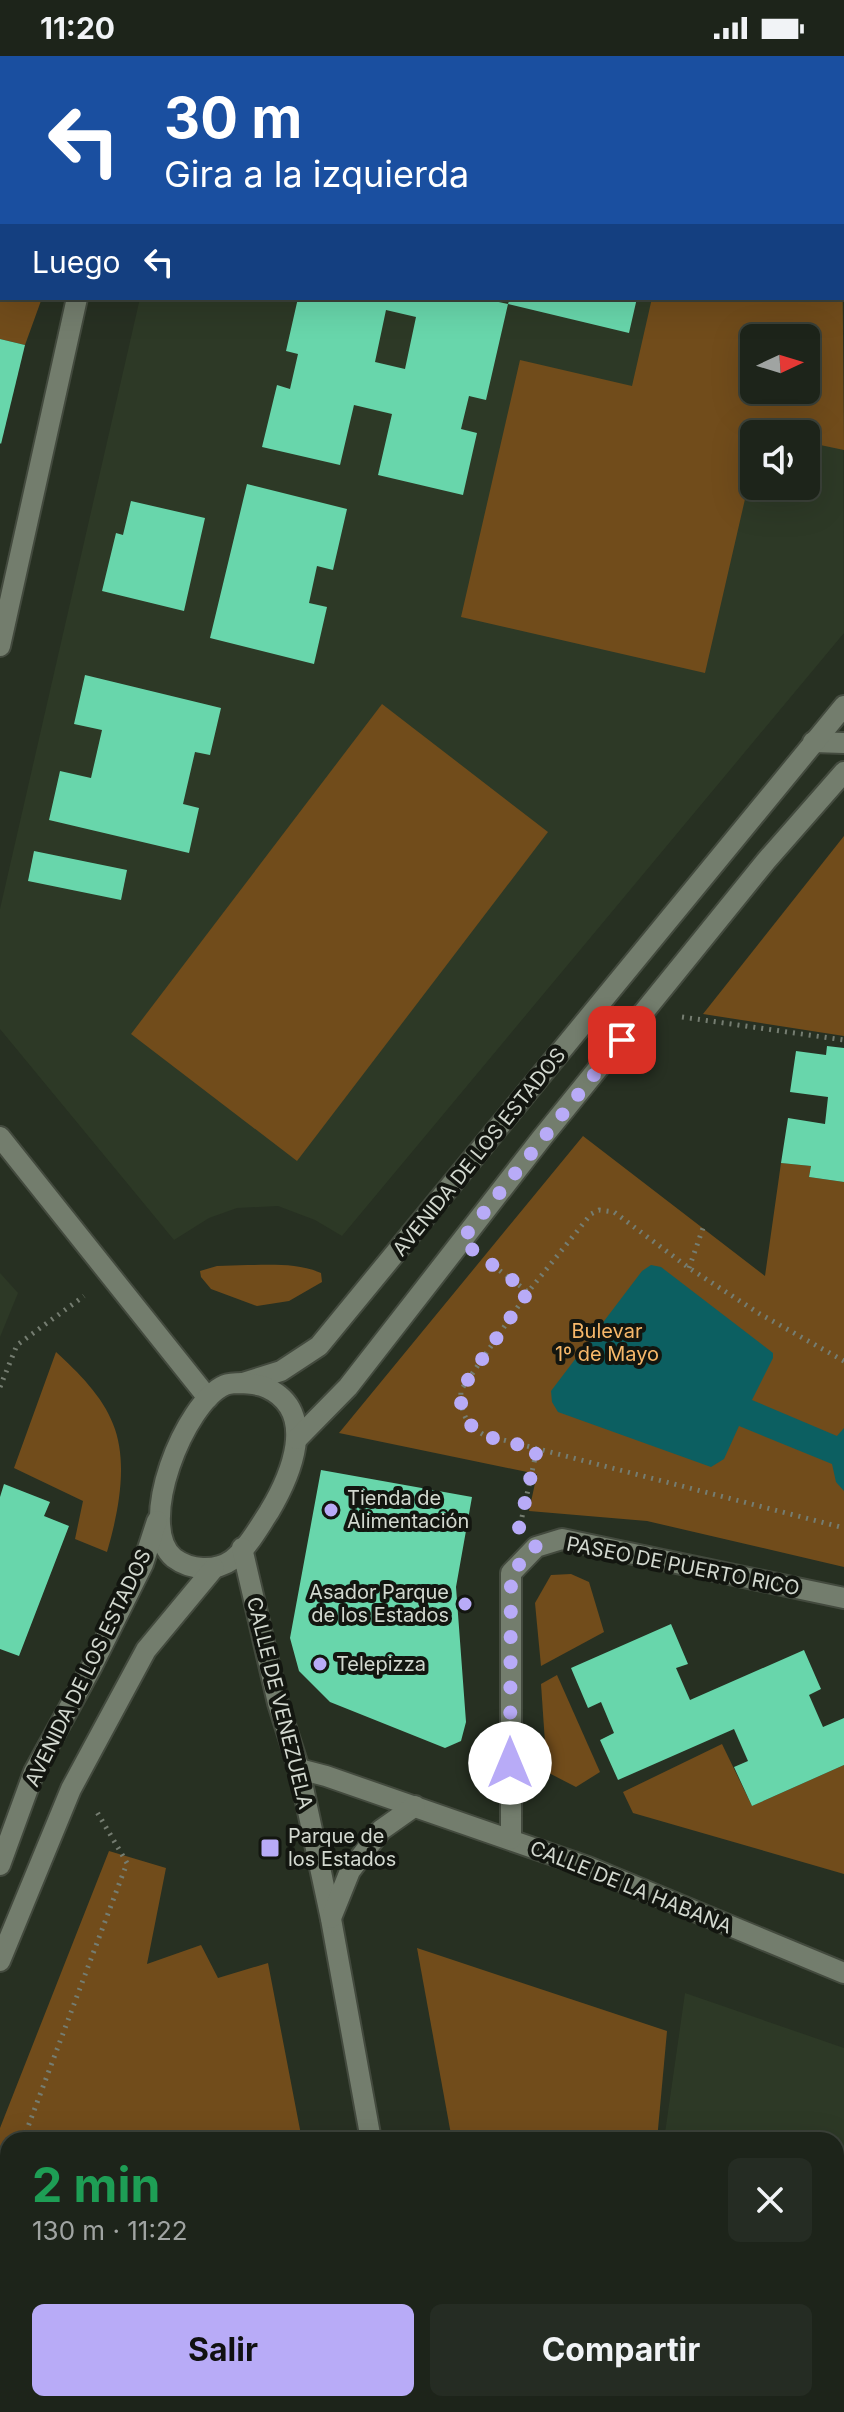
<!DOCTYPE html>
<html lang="es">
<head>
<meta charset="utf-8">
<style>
	body { margin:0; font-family:Inter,sans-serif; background:#252c23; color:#f1f3f6; height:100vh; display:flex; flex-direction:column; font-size:30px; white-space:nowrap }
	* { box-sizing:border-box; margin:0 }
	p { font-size:26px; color:#a0a4a2 }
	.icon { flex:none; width:44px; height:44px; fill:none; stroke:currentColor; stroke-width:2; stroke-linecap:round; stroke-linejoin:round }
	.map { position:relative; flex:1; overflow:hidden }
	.panel { position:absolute; left:0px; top:2076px; width:844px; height:280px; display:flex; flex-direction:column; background:#1d241a; border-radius:24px 24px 0 0; box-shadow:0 8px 32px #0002,0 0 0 2px #3b4139 }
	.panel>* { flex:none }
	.banner { position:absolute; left:0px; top:0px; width:844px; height:244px; box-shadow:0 8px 32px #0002,0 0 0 2px #3b4139; background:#1a4fa0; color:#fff; overflow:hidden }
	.needle { width:52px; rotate:86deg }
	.fabs { position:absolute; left:740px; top:268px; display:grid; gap:16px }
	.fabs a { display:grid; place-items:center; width:80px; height:80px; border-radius:12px; background:#1d241a; box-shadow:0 8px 32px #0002,0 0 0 2px #3b4139; font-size:40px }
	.pin { position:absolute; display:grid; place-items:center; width:68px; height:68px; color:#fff; margin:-34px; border-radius:16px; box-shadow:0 4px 12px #0006 }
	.me { position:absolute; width:88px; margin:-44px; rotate:0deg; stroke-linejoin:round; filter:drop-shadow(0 0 6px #0008) }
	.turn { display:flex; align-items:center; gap:28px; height:168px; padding:0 32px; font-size:36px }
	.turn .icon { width:104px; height:104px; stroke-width:2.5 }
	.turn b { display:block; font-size:56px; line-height:68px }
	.then { display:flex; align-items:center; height:76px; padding:0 32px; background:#0003; gap:16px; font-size:30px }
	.round { display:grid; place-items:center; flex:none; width:84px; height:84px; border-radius:12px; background:#252c23 }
	.summary { display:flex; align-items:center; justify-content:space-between; height:136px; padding:0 32px }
	h1 { font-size:48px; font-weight:700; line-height:60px; color:#1e9e55 }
	.action { display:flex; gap:16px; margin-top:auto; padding:16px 32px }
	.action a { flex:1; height:92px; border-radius:12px; background:#b8abf7; color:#111; font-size:32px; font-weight:700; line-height:92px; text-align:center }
	.action a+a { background:#252c23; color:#f1f3f6 }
	.status { display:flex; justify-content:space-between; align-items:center; height:56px; padding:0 40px; background:#1d241a; direction:ltr }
	.status svg { height:22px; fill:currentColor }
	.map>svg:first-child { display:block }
	.built { fill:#2d3926; fill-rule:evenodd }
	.green { fill:#714c1b; fill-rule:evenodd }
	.water { fill:#0c5f61 }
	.building { fill:#68d6ab; fill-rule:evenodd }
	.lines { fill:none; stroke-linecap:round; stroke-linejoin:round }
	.minor-casing { stroke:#434a3e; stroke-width:24 }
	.path { stroke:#757d71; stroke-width:5; stroke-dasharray:2 6; stroke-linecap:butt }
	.minor { stroke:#737d6d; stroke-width:20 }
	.route { stroke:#b8abf7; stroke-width:14; stroke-dasharray:0 25.2 }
	.poi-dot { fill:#b8abf7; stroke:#131610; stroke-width:3 }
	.labels { text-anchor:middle; stroke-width:8; stroke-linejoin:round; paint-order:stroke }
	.street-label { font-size:20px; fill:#d3d9d0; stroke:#131610 }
	.park-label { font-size:20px; fill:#f7b86a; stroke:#131610 }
	.poi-label { font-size:20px; fill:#d3d9d0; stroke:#131610; text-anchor:start }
</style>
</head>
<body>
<div class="status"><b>11:20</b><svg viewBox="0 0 49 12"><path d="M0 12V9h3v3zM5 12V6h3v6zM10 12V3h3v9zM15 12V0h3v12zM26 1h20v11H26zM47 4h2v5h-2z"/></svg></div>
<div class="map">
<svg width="844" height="2356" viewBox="0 0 844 2356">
	<rect width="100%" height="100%" fill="#273022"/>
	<g class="built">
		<polygon points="196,0 397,0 406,2 195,2"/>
		<path d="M842,102L844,577L342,1180L315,1164L278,1150L237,1152L209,1162L174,1184L0,973V853L140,242H842ZM754,282H806V334H754ZM754,378H806V430H754Z"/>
		<polygon points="0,1217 18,1237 0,1281"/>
		<polygon points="685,1937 844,1992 844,2356 624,2356 625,2348 836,2348 836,2084 664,2084"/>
	</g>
	<g class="green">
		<path d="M842,159L844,394L806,386V378L761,376L754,378V404L705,617L461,561L520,304L632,330L652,242H842ZM754,282H806V334H754Z"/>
		<polygon points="0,180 2,180 2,242 42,242 25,289 0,283"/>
		<polygon points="382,648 548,776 297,1105 131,978"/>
		<polygon points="844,780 844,980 703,958"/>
		<polygon points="583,1080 765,1220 781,1107 811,1110 809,1121 844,1126 844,1511 647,1465 529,1455 537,1418 339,1377"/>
		<path d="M247,1209C272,1209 298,1207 321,1217L322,1226L289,1245L257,1250L211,1233L201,1221L200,1215L217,1210Z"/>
		<path d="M56,1296C78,1316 103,1341 113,1368C129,1407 118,1458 107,1496L75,1483L83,1445L14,1412Z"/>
		<polygon points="571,1518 589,1526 604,1576 541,1610 535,1547 551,1519"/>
		<polygon points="557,1619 600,1716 576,1731 547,1716 541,1628"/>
		<polygon points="722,1688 752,1750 844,1709 844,1818 633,1757 623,1736"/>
		<polygon points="109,1795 166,1812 147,1908 201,1889 218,1922 268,1907 302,2084 8,2084 8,2348 316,2348 300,2356 0,2356 0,2072"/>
		<polygon points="417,1892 667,1975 657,2084 452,2084"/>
		<polygon points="524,2348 620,2348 619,2356 527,2356"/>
	</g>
	<polygon class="water" points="651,1209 661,1211 773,1297 773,1302 752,1344 837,1380 844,1372 844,1435 836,1426 832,1408 739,1370 724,1403 711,1411 558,1356 552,1346 551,1335 642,1215"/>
	<g class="building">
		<path d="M298,242H480L508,248L510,242H637L629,277L508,248L486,344L469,340L461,373L477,377L463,439L378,419L392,358L354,349L340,409L262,391L277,329L290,333L298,298L286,295ZM386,254L416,261L405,313L375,306Z"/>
		<polygon points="0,283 25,289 1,388 0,387"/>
		<polygon points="247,428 347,453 333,514 317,510 309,547 327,551 314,608 210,582"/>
		<polygon points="131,445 205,462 184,555 102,535 116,477 123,479"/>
		<polygon points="85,619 221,652 210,699 195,696 183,748 199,752 189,797 49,764 60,715 91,722 102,674 74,668"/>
		<polygon points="34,795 127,814 121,844 28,825"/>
		<polygon points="827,990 844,992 844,1126 809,1121 811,1110 781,1107 788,1062 825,1068 828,1041 790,1036 796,995 826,999"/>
		<polygon points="321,1414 472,1441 456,1531 466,1666 461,1685 445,1692 330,1646 299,1615 290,1582"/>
		<polygon points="4,1428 50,1446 44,1460 69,1470 19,1600 0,1593 0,1441"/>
		<polygon points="671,1568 688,1608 676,1612 690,1644 804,1594 821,1633 809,1639 823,1671 844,1662 844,1709 752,1750 734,1711 748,1705 734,1673 618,1724 600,1684 614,1677 601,1646 588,1652 571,1612"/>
		<polygon points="836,2281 844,2282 844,2356 689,2356 690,2348 836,2348"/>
	</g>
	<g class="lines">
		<defs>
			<g id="minor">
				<polyline points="579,0 588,2"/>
				<polyline points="132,2 132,0"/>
				<polyline points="842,60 844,61"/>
				<polyline points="0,590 77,242"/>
				<polyline points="813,686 844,687"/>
				<polyline points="0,1081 208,1342"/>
				<polyline points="243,1327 281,1315 319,1290 844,650"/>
				<path d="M243,1327C250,1328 260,1328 267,1332C319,1356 290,1421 269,1456C259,1471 247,1493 232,1504C215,1516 190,1514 174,1502C135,1470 185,1346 225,1329C230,1327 238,1327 243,1327Z"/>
				<polyline points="297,1383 348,1331 541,1083 766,805 844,716"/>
				<polyline points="242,1492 278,1647 299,1713 331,1863 371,2084"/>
				<polyline points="299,1713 326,1720 588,1811 844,1917"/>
				<polyline points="511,1783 511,1517 536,1491 562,1483 844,1542"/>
				<polyline points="0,1809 34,1716 92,1610 143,1508 157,1465"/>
				<polyline points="331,1862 350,1815 381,1774 415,1750"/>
				<polyline points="0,1905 71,1733 146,1594 214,1512"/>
				<polyline points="442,2348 445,2356"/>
			</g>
		</defs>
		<use href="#minor" class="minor-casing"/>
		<g class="path">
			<polyline points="0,161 2,161"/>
			<polyline points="682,961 844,984"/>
			<polyline points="487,1205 528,1236"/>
			<polyline points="689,1212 703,1172"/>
			<path d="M844,1305L760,1258L689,1212L614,1156L599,1154L591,1158L528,1236L461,1334C460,1355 465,1368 484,1379L844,1472"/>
			<polyline points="0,1331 17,1289 84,1240"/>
			<polyline points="522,1461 537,1393"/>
			<polyline points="23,2084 127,1807 97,1756"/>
			<polyline points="0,2145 8,2124"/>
			<polyline points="0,2304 8,2310"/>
			<polyline points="85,2348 111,2356"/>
			<polyline points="300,2356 317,2348"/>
		</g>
		<use href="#minor" class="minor"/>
	</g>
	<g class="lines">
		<path class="route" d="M510,1707L511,1517L536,1491L519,1472L537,1393C500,1383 457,1383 461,1334L528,1236L461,1185L622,984"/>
	</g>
	<g class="poi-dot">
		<circle cx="331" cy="1454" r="8"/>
		<circle cx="465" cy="1548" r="8"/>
		<circle cx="320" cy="1608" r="8"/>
		<rect x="260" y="1782" width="20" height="20" rx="4"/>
	</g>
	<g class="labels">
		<g class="street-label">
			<text transform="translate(479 1096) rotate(-51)" y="7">AVENIDA DE LOS ESTADOS</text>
			<text transform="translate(683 1510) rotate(11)" y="7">PASEO DE PUERTO RICO</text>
			<text transform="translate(88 1612) rotate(-64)" y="7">AVENIDA DE LOS ESTADOS</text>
			<text transform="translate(280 1647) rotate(76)" y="7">CALLE DE VENEZUELA</text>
			<text transform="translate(631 1831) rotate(22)" y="7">CALLE DE LA HABANA</text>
		</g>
		<g class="park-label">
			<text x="607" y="1282">Bulevar<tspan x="607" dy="23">1º de Mayo</tspan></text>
		</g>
		<g class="poi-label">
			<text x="347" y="1449">Tienda de<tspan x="347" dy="23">Alimentación</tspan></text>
			<text x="449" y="1543" text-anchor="end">Asador Parque<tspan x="449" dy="23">de los Estados</tspan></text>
			<text x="336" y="1615">Telepizza</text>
			<text x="288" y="1787">Parque de<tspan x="288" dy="23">los Estados</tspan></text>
		</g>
	</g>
</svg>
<div class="fabs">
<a><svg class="needle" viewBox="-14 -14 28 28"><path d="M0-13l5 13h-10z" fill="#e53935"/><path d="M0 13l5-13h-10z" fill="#a0a4a2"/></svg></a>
<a><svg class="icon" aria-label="sound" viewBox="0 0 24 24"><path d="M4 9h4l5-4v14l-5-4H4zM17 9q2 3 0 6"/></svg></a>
</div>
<div class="pin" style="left:622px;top:984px;background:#d93025"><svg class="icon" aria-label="arrive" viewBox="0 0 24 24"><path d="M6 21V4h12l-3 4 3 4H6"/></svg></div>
<svg class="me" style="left:510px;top:1707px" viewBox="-20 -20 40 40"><circle r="19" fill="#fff"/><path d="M0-13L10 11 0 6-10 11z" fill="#b8abf7"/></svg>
<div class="banner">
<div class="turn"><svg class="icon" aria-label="left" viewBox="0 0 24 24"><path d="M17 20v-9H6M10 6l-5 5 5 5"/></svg><div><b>30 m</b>Gira a la izquierda</div></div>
<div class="then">Luego<svg class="icon" aria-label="left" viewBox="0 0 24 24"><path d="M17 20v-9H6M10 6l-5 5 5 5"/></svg></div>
</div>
<section class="panel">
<div class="summary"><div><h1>2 min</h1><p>130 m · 11:22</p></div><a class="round"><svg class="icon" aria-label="close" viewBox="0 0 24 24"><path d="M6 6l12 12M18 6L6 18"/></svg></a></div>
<div class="action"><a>Salir</a><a>Compartir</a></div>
</section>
</div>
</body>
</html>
